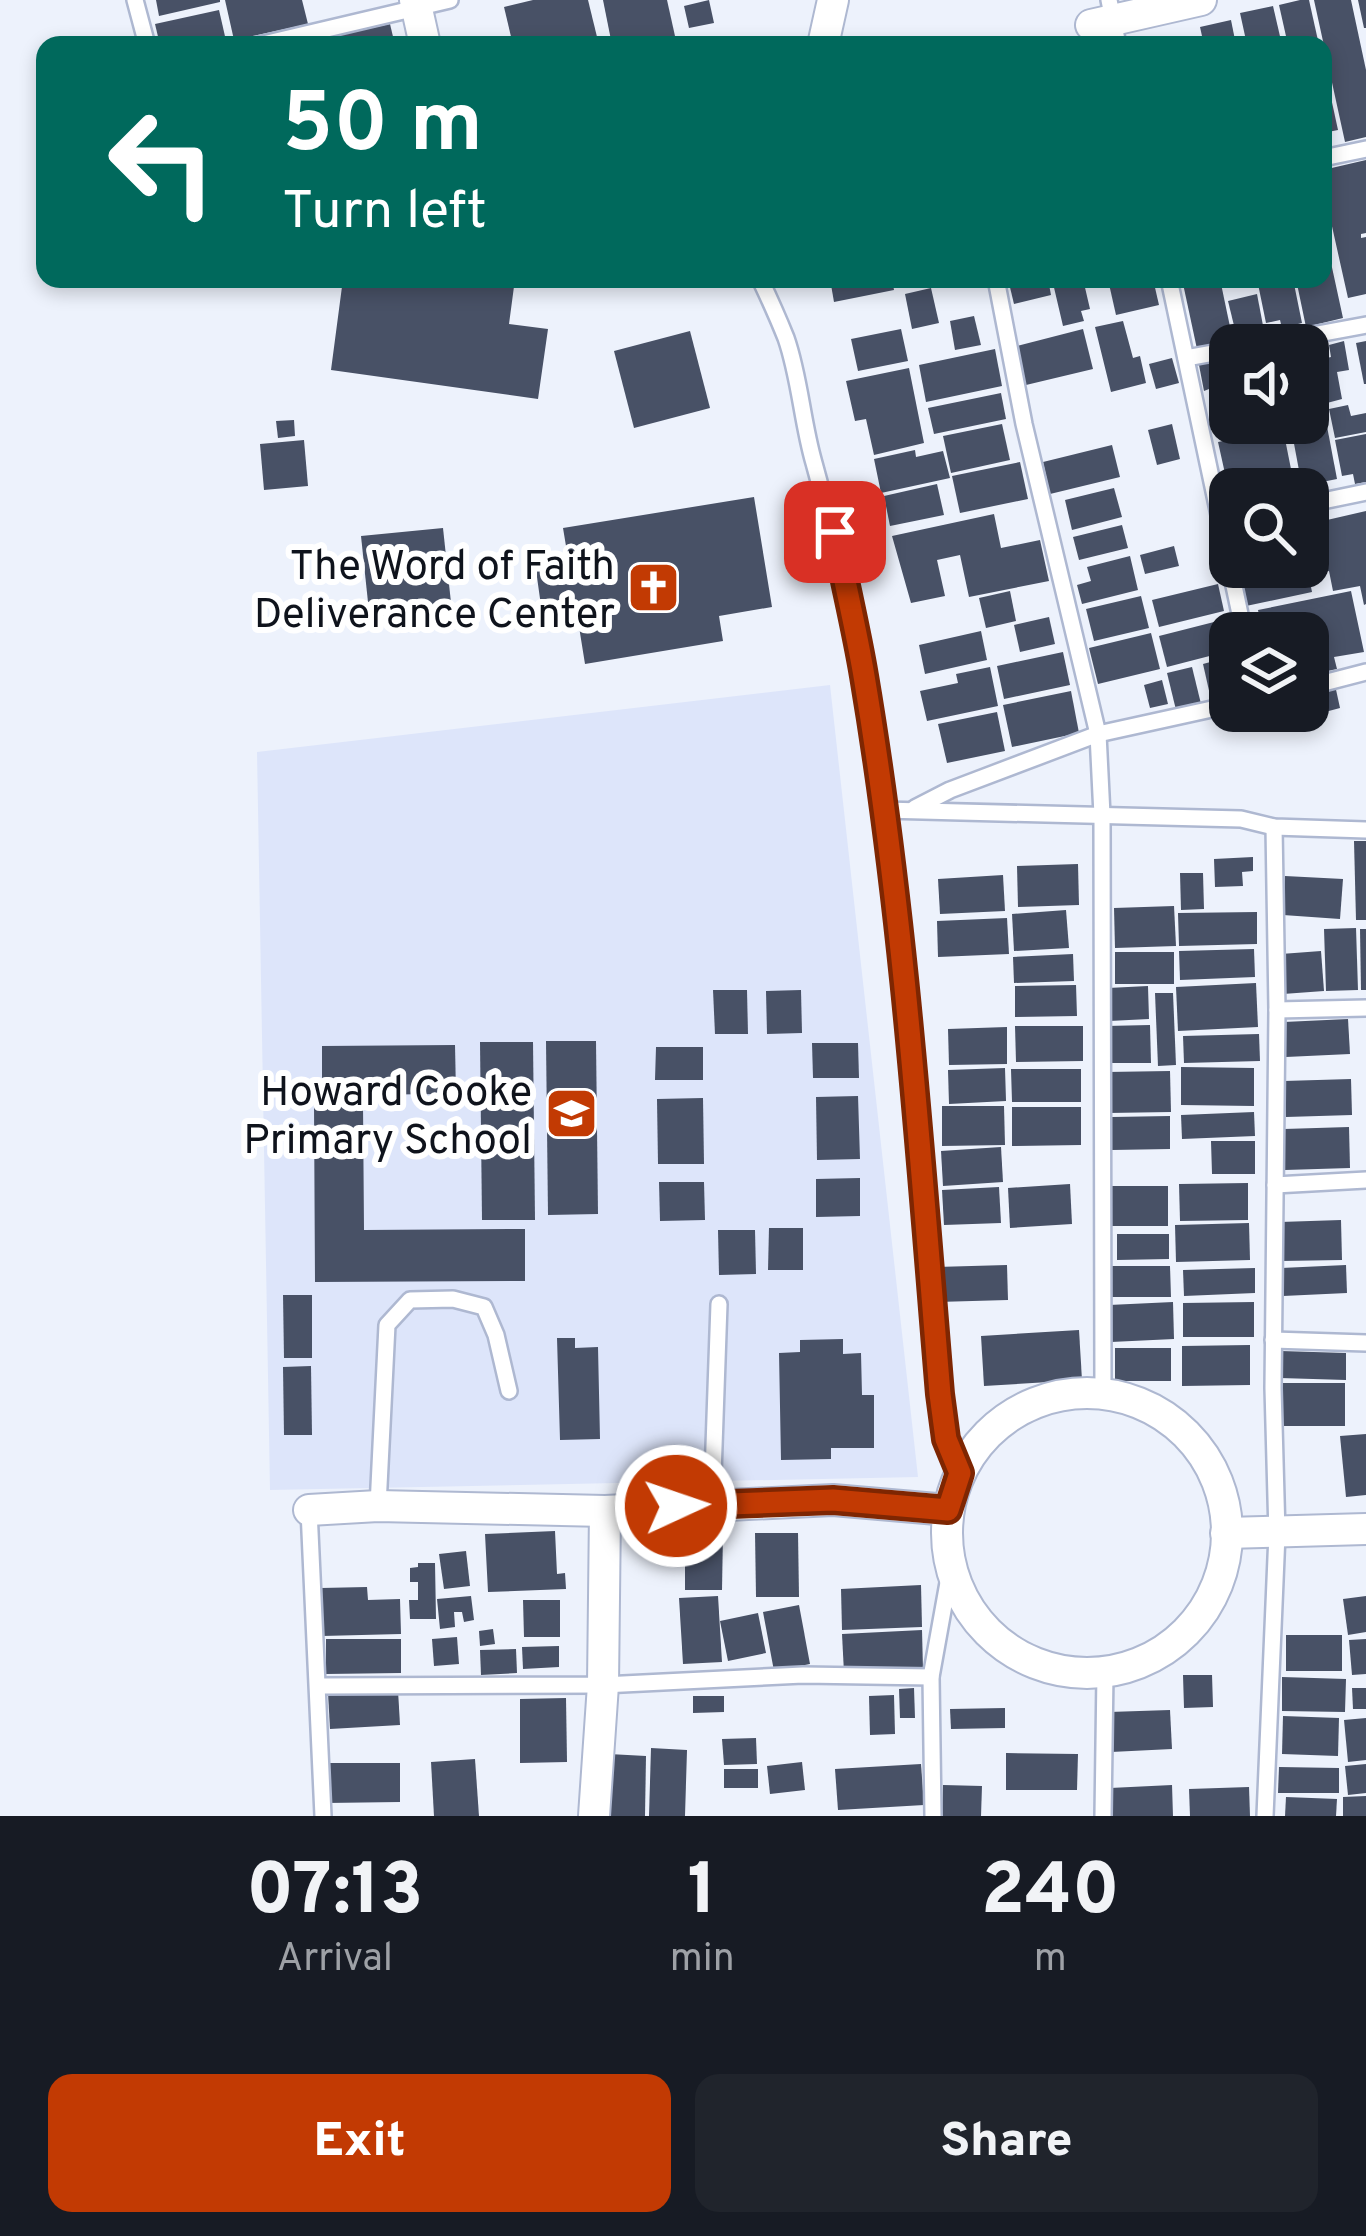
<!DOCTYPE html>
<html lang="en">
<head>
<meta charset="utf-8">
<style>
	body { margin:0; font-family:Overpass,sans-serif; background:#20242c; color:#f1f3f6; height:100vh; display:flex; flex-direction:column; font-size:45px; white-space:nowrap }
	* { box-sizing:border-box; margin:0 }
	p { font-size:39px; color:#9ea1a6 }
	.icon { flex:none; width:66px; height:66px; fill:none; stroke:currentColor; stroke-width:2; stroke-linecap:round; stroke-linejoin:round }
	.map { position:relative; height:1816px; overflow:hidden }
	.drawer { display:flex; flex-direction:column; background:#171b24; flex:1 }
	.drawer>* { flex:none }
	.hud { position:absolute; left:36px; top:36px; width:1296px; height:252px; border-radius:24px; box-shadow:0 6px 18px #0003; background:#00695c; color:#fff; overflow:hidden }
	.controls { position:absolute; left:1209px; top:324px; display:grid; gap:24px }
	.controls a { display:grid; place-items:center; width:120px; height:120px; border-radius:24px; background:#171b24; box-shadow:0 6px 18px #0003; font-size:60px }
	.pin { position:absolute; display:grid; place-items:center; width:102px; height:102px; color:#fff; margin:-51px; border-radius:24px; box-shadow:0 6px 18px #0006 }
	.me { position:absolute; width:132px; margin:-66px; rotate:87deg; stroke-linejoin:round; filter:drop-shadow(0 0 9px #0008) }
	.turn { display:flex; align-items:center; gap:42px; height:252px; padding:0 48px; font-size:54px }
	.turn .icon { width:156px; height:156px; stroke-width:2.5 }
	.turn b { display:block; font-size:84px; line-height:102px }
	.eta { display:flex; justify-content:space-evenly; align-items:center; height:204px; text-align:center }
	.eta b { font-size:72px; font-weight:800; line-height:84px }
	.primary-button { display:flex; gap:24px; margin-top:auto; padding:24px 48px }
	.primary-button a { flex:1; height:138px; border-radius:24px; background:#c23a03; color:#fff; font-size:48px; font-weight:800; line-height:138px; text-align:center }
	.primary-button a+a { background:#20242c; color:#f1f3f6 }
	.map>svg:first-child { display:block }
	.built { fill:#dde5fa }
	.building { fill:#485166 }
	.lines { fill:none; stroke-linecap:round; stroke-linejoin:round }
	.service-casing { stroke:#aeb8d1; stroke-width:20 }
	.minor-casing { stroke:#aeb8d1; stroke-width:34 }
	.service { stroke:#fff; stroke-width:15 }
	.minor { stroke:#fff; stroke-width:30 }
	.route-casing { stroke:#7e2602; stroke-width:30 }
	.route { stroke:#c23a03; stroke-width:21 }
	.labels { text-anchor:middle; stroke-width:12; stroke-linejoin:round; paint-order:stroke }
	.poi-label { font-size:42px; fill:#0f131c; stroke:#fff; text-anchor:end }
</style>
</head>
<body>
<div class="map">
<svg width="1366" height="1816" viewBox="0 0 1366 1816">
	<rect width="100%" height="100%" fill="#edf2fc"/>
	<polygon class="built" points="830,685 918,1477 270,1490 257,752"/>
	<g class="building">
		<polygon points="156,0 220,0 220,2 159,16"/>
		<polygon points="225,0 302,0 308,24 234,40"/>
		<polygon points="533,0 588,0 599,45 513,45 504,7"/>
		<polygon points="603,0 667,0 677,45 612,45"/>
		<polygon points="709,0 714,23 689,28 684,6"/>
		<polygon points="1300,0 1309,0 1319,45 1288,45 1279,5"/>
		<polygon points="1314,0 1351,0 1366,70 1366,137 1345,142"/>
		<polygon points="1358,0 1366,0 1366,28 1364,28"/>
		<polygon points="1273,6 1282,45 1247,45 1240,13"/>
		<polygon points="219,10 227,45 160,45 155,24"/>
		<polygon points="1231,20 1236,45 1204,45 1200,27"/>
		<polygon points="390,24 395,45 321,45 320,39"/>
		<polygon points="1325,70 1338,130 1323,133 1323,71"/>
		<polygon points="1366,160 1366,233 1361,234 1361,238 1366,237 1366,294 1348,298 1323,186 1323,170"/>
		<polygon points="1328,249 1343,318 1306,327 1296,279 1323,279 1323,250"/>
		<polygon points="343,279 515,279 509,324 548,329 538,399 331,370"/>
		<polygon points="830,279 892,279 894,290 834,302"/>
		<polygon points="898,279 935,279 935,281 900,288"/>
		<polygon points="1008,279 1048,279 1051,295 1014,304"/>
		<polygon points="1052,279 1083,279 1090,309 1081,311 1084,321 1063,326"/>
		<polygon points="1130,279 1153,279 1159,305 1116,315 1109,284"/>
		<polygon points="1182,279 1220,279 1233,341 1197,349"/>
		<polygon points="1257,279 1293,279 1302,323 1282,328 1280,320 1266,323"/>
		<polygon points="931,288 939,323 912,329 905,294"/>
		<polygon points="1257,294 1265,336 1238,342 1228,301"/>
		<polygon points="974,316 981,345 955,350 950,321"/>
		<polygon points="1123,321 1133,358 1140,356 1146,383 1111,392 1095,327"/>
		<polygon points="901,329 908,361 858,371 851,339"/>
		<polygon points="1083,329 1093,369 1026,385 1017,346"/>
		<polygon points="690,331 710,408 634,428 614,351"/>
		<polygon points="1344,341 1349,370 1337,372 1342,399 1327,403 1318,360 1331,357 1329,345"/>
		<polygon points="1366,341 1366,384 1364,384 1356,343"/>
		<polygon points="995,349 1002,386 926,402 919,365"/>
		<polygon points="1308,357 1322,417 1308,420"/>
		<polygon points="1172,358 1179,383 1156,389 1149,364"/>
		<polygon points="1230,358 1230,390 1210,394 1209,389 1204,391 1199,365"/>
		<polygon points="909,368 924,443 874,455 866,419 855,421 846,381"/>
		<polygon points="1001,393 1006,419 934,434 928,408"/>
		<polygon points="1230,396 1230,423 1264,425 1217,435 1209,400"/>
		<polygon points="1348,405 1351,416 1366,413 1366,432 1335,438 1329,409"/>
		<polygon points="294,420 295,436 278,438 276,421"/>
		<polygon points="1326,421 1337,479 1302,486 1291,428"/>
		<polygon points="1002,424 1010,460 951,473 943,436"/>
		<polygon points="1172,424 1180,459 1157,465 1148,430"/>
		<polygon points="1283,429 1295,489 1273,489 1269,469 1226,478 1218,442"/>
		<polygon points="1366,434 1366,482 1355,484 1353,474 1342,476 1335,440"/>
		<polygon points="304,440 308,486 264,490 260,444"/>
		<polygon points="1112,445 1120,477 1050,494 1043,462"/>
		<polygon points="915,450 916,457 943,451 950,478 881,493 874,459"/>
		<polygon points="1020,462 1028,499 960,513 952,476"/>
		<polygon points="937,484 944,515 890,526 884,496"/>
		<polygon points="1114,488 1122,517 1072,530 1065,500"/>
		<polygon points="754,497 772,607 719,616 723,641 585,664 576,608 542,613 536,570 569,564 563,528"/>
		<polygon points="1366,511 1366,604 1364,605 1360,586 1333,591 1329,571 1314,574 1308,517 1325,513 1327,520"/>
		<polygon points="994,514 1001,548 1040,540 1049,581 969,597 960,555 937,560 945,596 911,603 892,536"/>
		<polygon points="1122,525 1128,548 1079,560 1073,537"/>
		<polygon points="443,528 452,612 370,621 361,536"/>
		<polygon points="1174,546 1179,566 1145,574 1140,555"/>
		<polygon points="1130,556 1138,590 1082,604 1077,585 1091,581 1087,567"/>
		<polygon points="1250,567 1307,567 1312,592 1246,606 1239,569"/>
		<polygon points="1218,584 1224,611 1159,627 1152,600"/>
		<polygon points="1010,591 1016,621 986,628 979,598"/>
		<polygon points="1351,591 1364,652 1334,657 1337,669 1308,675 1308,633 1278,633 1276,622 1261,625 1258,610"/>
		<polygon points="1141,596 1149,628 1094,641 1086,609"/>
		<polygon points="1049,617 1055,644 1020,652 1014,625"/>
		<polygon points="1218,621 1225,652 1167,667 1159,636"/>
		<polygon points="981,631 987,660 925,674 919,645"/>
		<polygon points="1151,633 1160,669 1098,684 1089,648"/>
		<polygon points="1063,652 1070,685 1004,699 997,666"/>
		<polygon points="1229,657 1230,690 1210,695 1203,664"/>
		<polygon points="990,667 998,706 927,721 920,691 958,683 956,674"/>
		<polygon points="1192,667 1202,708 1177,714 1167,673"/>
		<polygon points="1162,680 1168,704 1150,708 1144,685"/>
		<polygon points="1335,685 1340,708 1310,716 1308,691"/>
		<polygon points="1071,691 1079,733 1012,747 1003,705"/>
		<polygon points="997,712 1005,751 947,763 938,724"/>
		<polygon points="1354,841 1366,841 1366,920 1356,920"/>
		<polygon points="1253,857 1253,871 1242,872 1243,886 1215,887 1214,859"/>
		<polygon points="1078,864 1079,905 1018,907 1017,866"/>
		<polygon points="1180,873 1203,873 1204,909 1181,910"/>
		<polygon points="1003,875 1005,911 940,914 938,879"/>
		<polygon points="1285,876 1343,879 1340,919 1283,915"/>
		<polygon points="1174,906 1176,946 1115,948 1114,908"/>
		<polygon points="1066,910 1069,948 1014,951 1012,914"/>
		<polygon points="1257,912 1257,944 1179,946 1178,913"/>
		<polygon points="1007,918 1009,954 938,957 937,921"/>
		<polygon points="1356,928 1358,990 1326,991 1324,929"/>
		<polygon points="1360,929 1366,929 1366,990 1361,990"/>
		<polygon points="1254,949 1255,977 1180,980 1179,951"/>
		<polygon points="1321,951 1324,991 1283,994 1281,954"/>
		<rect x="1115" y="952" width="59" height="32"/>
		<polygon points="1073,954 1074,981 1014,983 1013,957"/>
		<polygon points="1256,983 1258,1027 1178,1031 1176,987"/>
		<polygon points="1076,985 1077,1016 1015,1017 1015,986"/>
		<polygon points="1148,986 1149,1019 1109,1021 1108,988"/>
		<polygon points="713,990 747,990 748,1034 715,1034"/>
		<polygon points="801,990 802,1033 767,1034 766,991"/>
		<polygon points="1155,993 1173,993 1176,1065 1158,1066"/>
		<polygon points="1348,1019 1350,1054 1286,1057 1284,1022"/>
		<polygon points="1150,1025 1151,1063 1107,1063 1106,1026"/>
		<polygon points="1015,1026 1083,1026 1083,1061 1016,1062"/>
		<polygon points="1007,1027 1007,1064 949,1065 948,1029"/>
		<polygon points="1259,1034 1260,1061 1184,1063 1183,1036"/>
		<polygon points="546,1041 596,1041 598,1214 548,1215"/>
		<polygon points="480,1042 533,1042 535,1220 482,1220"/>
		<polygon points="812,1043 858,1043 859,1078 813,1078"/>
		<polygon points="455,1045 456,1094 322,1095 322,1046"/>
		<polygon points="656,1047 703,1047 703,1080 655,1080"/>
		<polygon points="1181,1067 1254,1068 1254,1106 1181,1105"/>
		<polygon points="1005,1068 1006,1101 949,1104 948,1070"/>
		<polygon points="1011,1069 1081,1069 1081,1102 1012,1102"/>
		<polygon points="1170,1071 1171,1112 1108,1113 1107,1072"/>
		<polygon points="1351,1079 1352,1115 1286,1117 1284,1081"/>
		<polygon points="858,1096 860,1159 817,1160 816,1097"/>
		<polygon points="703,1098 704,1164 658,1164 657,1099"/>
		<polygon points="314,1104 363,1104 364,1230 525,1229 525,1281 315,1282"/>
		<polygon points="942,1106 1004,1106 1005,1145 942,1146"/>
		<polygon points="1012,1107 1081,1107 1081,1145 1012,1146"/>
		<polygon points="1254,1112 1255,1136 1182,1139 1181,1115"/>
		<polygon points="1170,1116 1170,1149 1112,1150 1112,1117"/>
		<polygon points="1349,1127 1350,1168 1285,1170 1284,1129"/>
		<polygon points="1211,1141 1255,1141 1255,1174 1212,1174"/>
		<polygon points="1001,1147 1003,1182 943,1186 941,1151"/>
		<polygon points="860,1178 860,1216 816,1217 816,1179"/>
		<polygon points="659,1182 704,1182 705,1220 660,1221"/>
		<polygon points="1248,1183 1248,1220 1180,1221 1179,1184"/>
		<polygon points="1070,1184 1072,1224 1010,1228 1008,1188"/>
		<rect x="1112" y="1186" width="56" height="40"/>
		<polygon points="999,1187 1001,1223 944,1225 942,1190"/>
		<polygon points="1341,1220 1342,1260 1281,1261 1280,1222"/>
		<polygon points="1249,1223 1250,1260 1176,1262 1175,1225"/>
		<polygon points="769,1228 803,1228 803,1270 768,1270"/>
		<polygon points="718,1230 755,1230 756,1274 719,1275"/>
		<polygon points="1117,1234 1169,1234 1169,1259 1117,1260"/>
		<polygon points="1007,1265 1008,1300 937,1302 936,1267"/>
		<polygon points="1346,1265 1347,1293 1283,1296 1281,1268"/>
		<polygon points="1110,1266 1170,1266 1171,1297 1111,1297"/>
		<polygon points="1255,1268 1255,1293 1184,1296 1183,1270"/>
		<polygon points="283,1295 312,1295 312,1358 284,1358"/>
		<polygon points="1173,1302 1174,1339 1111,1342 1109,1305"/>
		<polygon points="1254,1302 1254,1337 1183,1337 1183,1303"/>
		<polygon points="1079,1330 1082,1380 984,1386 981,1336"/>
		<polygon points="557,1338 575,1338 575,1348 598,1347 600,1439 560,1440"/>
		<polygon points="843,1339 843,1354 861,1353 862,1395 874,1395 874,1448 831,1448 831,1459 781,1460 779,1353 800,1352 800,1340"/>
		<polygon points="1250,1345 1250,1385 1182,1386 1182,1346"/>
		<rect x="1115" y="1348" width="56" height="33"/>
		<polygon points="1281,1351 1346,1353 1346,1380 1280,1378"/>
		<polygon points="311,1366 312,1435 284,1435 283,1367"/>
		<polygon points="1280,1383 1345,1383 1345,1426 1281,1426"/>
		<polygon points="1366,1434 1366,1495 1346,1497 1340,1436"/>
		<polygon points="555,1531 557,1574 565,1573 566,1589 488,1592 485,1534"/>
		<polygon points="685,1533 723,1533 722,1590 685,1590"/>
		<polygon points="755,1533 798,1533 799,1597 756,1597"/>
		<polygon points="466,1551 470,1586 444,1589 439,1554"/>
		<polygon points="418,1563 435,1563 436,1619 410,1619 409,1600 418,1600 418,1582 410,1582 410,1568 418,1567"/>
		<polygon points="921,1585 922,1627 842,1630 841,1589"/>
		<polygon points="367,1587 368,1600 400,1599 401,1634 322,1636 321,1588"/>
		<polygon points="471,1596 474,1620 464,1622 462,1612 454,1612 455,1627 440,1629 437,1599"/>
		<polygon points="718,1596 722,1662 683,1664 679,1598"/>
		<polygon points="1366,1596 1366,1632 1348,1635 1343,1599"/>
		<polygon points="523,1600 560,1600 560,1637 524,1637"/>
		<polygon points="799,1605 810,1664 774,1671 763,1612"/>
		<polygon points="758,1613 766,1653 728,1661 720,1621"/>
		<polygon points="493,1629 495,1644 480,1646 479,1631"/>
		<polygon points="922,1630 923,1670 844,1673 842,1634"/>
		<rect x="1286" y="1635" width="56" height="36"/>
		<polygon points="457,1637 459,1664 434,1666 432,1639"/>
		<polygon points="326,1639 401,1639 401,1673 326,1674"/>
		<polygon points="1366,1639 1366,1674 1352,1675 1349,1640"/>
		<polygon points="559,1646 559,1667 523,1669 522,1647"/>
		<polygon points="516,1649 517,1673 481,1675 480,1650"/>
		<polygon points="1183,1675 1212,1675 1213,1707 1184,1708"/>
		<polygon points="1282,1677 1346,1679 1345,1712 1282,1711"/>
		<polygon points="914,1688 915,1718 900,1718 899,1689"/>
		<polygon points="1352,1688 1366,1688 1366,1709 1353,1709"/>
		<polygon points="398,1690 400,1725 330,1729 328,1693"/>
		<polygon points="894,1695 895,1734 870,1735 869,1696"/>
		<polygon points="693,1696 724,1696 724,1712 693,1713"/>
		<polygon points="566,1698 567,1762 520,1763 520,1699"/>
		<polygon points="1005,1708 1005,1728 951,1729 950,1709"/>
		<polygon points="1170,1710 1172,1749 1111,1752 1109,1712"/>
		<polygon points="1283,1716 1339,1718 1338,1756 1282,1754"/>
		<polygon points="1366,1718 1366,1760 1348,1762 1344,1720"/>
		<polygon points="756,1738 757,1764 724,1765 722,1739"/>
		<polygon points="651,1748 687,1750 685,1816 649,1816"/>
		<polygon points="1006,1753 1078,1754 1077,1790 1006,1790"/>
		<polygon points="609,1754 646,1756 645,1816 607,1816"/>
		<polygon points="475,1759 479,1816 434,1816 431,1762"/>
		<polygon points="802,1762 805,1790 770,1794 767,1766"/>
		<polygon points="326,1763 400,1763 400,1802 326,1803"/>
		<polygon points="921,1764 924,1805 838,1810 835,1769"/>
		<polygon points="1366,1764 1366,1793 1348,1795 1345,1766"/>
		<polygon points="1279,1767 1339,1768 1339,1793 1278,1793"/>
		<rect x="724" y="1769" width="34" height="19"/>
		<polygon points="943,1785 982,1786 981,1816 942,1816"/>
		<polygon points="1172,1785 1173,1816 1111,1816 1110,1788"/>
		<polygon points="1249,1787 1250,1816 1190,1816 1189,1789"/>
		<polygon points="1366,1796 1366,1816 1343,1816 1343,1797"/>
		<polygon points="1286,1797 1337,1799 1336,1816 1285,1816"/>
	</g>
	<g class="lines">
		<defs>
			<g id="service">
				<polyline points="135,0 147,45"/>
				<polyline points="1109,0 1118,45"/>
				<polyline points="259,45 450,0"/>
				<polyline points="1323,158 1366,149"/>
				<path d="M760,279C769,298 778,318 786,338C800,378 802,422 814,463C898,765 914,1082 940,1394L946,1439L960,1473"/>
				<polyline points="996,279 1024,424 1098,734 1102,815 1103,1393"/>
				<polyline points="1169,279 1244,633"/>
				<polyline points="1259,345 1366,325"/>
				<polyline points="1186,358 1230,350"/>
				<polyline points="1308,504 1366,492"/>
				<polyline points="1308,687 1366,672"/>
				<polyline points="915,808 950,790 1098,734 1230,705"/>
				<polyline points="884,810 1241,819 1274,827 1366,830"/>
				<polyline points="1277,1010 1366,1008"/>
				<polyline points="1275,1185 1366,1180"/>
				<polyline points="1273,1340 1366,1343"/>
				<polyline points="712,1503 719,1304"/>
				<polyline points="378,1506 387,1325 410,1300 453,1299 484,1307 496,1335 509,1391"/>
				<polyline points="309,1510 323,1816"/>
				<polyline points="320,1686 603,1685 803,1675 931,1677"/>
				<polyline points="933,1816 931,1677 951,1566"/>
				<polyline points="1103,1816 1105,1673"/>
				<polyline points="1265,1816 1277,1534 1273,1388 1277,1010 1274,827"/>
			</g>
			<g id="minor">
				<polyline points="415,0 425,45"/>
				<polyline points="1091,25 1201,0"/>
				<polyline points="823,45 833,0"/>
				<circle cx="1087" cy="1533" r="140"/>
				<polyline points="309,1510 378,1506 605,1511 833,1500 948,1510"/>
				<polyline points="1226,1533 1366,1529"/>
				<polyline points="594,1816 603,1685 605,1511"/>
			</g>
		</defs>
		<use href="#service" class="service-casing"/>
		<use href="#minor" class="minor-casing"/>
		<use href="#service" class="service"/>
		<use href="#minor" class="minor"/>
	</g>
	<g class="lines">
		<defs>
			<path id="route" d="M676,1506L833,1500L948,1510L960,1473L946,1439L940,1394C920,1154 904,913 864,676C856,628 844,580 835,532"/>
		</defs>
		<use href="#route" class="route-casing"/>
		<use href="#route" class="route"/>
	</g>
	<defs>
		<symbol id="church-square" viewBox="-11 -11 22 22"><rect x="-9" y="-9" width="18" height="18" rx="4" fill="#c23a03" stroke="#fff"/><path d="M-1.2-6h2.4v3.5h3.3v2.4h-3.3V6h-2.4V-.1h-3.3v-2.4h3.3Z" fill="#fff"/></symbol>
		<symbol id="school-square" viewBox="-11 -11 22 22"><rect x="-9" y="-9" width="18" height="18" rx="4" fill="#c23a03" stroke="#fff"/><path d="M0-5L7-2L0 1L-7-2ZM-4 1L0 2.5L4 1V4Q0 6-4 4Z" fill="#fff"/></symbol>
	</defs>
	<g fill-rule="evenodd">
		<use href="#church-square" x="624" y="558" width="59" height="59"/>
		<use href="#school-square" x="542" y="1084" width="59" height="59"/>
	</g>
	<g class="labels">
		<g class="poi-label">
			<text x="615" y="579">The Word of Faith<tspan x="615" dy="48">Deliverance Center</tspan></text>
			<text x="532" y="1105">Howard Cooke<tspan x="532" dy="48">Primary School</tspan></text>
		</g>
	</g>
</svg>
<div class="controls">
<a><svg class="icon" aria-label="sound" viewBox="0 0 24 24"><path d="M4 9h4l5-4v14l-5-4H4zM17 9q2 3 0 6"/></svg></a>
<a><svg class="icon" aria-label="search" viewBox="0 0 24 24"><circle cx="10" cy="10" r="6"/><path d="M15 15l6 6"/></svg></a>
<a><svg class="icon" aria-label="layers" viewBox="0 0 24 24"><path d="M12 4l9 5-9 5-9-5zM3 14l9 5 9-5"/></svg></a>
</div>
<div class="pin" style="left:835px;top:532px;background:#d93025"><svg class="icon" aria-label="arrive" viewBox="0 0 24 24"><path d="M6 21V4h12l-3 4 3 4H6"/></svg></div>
<svg class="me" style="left:676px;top:1506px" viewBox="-20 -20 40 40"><circle r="17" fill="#c23a03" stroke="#fff" stroke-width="3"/><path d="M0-11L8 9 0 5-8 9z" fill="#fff"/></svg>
<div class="hud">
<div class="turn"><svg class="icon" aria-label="left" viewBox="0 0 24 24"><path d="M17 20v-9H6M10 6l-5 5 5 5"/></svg><div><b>50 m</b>Turn left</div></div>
</div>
</div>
<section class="drawer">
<div class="eta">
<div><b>07:13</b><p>Arrival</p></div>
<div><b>1</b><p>min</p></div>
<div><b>240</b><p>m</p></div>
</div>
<div class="primary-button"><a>Exit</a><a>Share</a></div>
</section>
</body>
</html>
